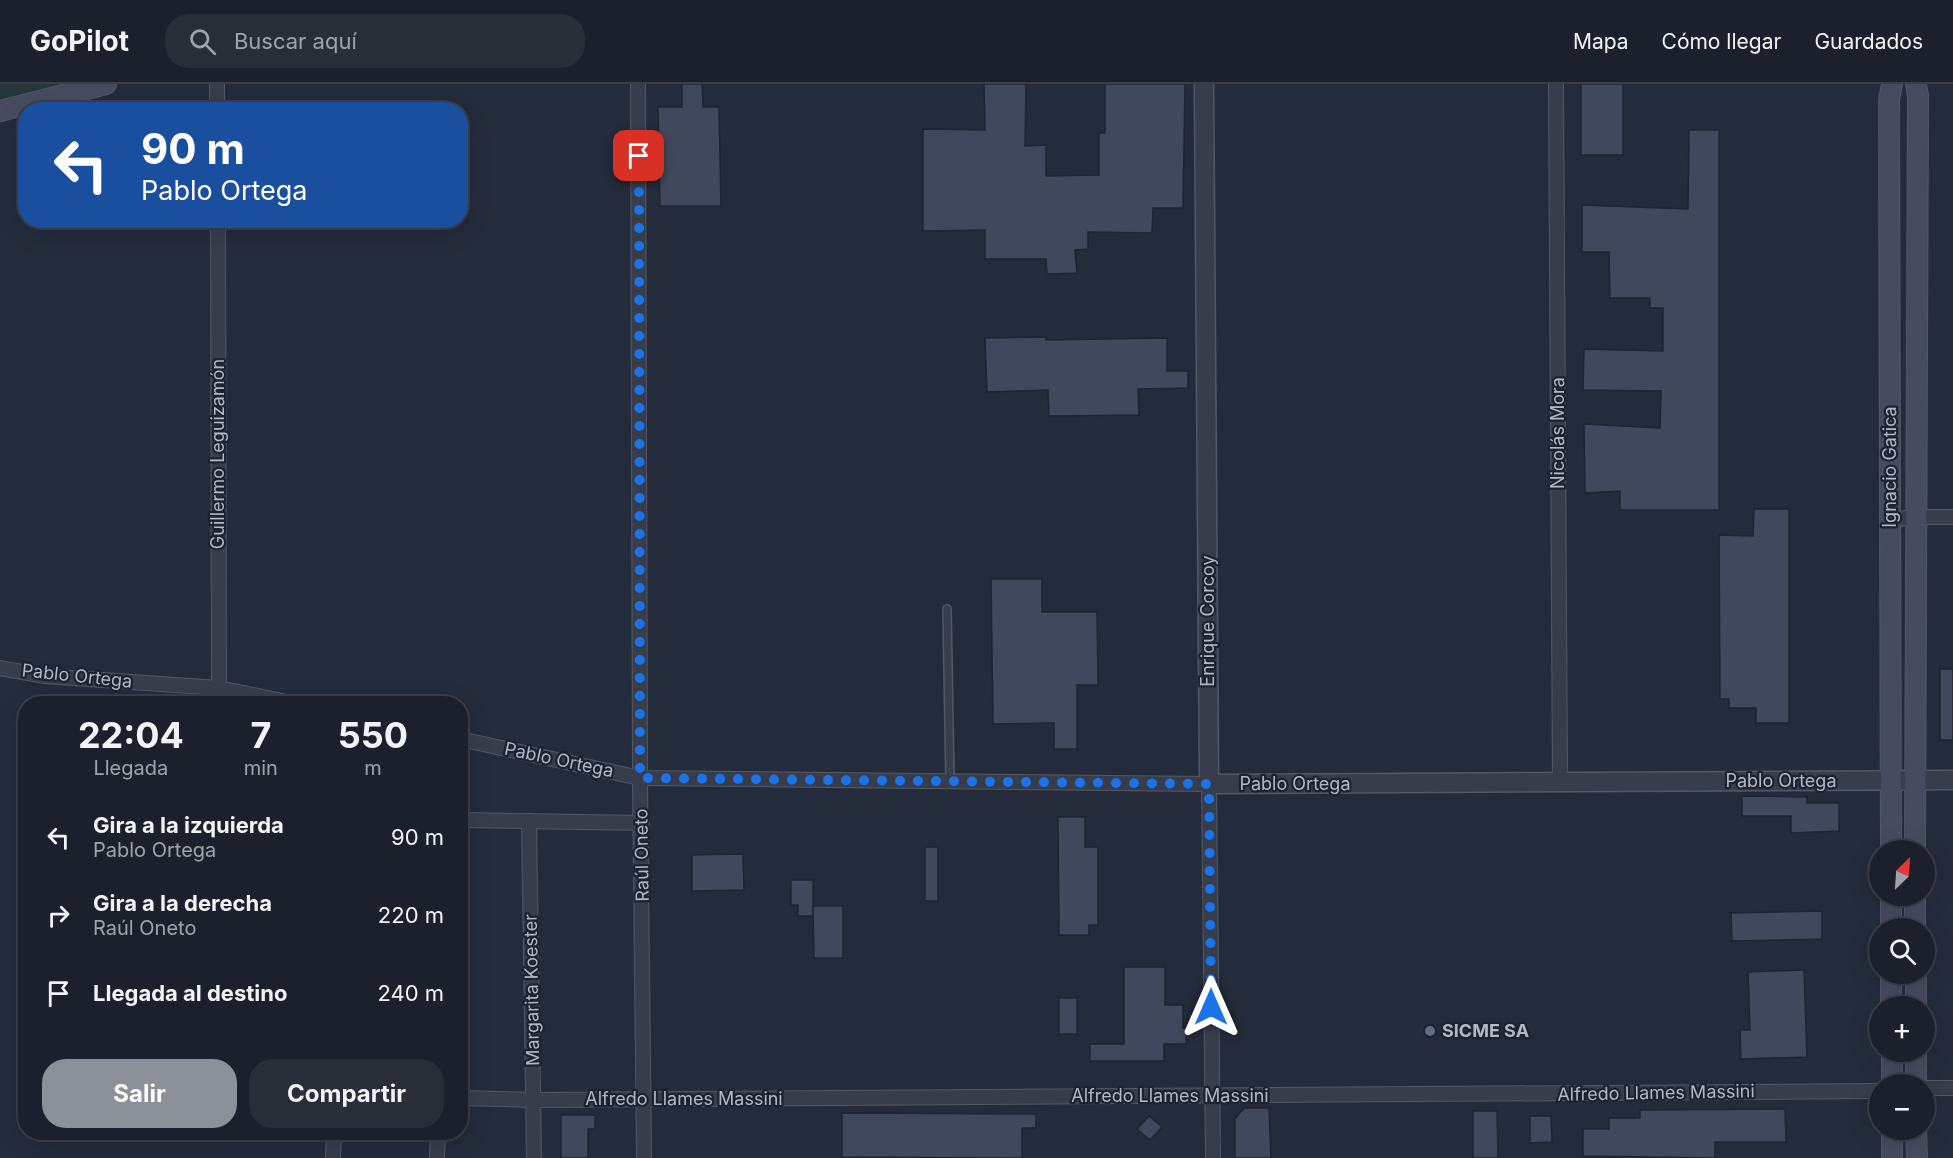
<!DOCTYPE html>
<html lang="es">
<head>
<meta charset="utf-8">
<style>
	body { margin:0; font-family:Inter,sans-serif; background:#282d38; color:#f1f3f6; height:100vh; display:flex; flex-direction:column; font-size:22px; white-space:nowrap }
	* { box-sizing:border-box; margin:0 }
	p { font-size:20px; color:#a0a3a9 }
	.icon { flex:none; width:33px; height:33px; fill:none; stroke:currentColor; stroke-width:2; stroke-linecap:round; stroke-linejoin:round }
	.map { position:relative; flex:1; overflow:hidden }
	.drawer { position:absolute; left:18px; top:612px; width:450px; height:444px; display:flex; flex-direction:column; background:#1b202c; border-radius:24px; box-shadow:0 6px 24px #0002,0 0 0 2px #393e48 }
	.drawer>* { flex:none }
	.banner { position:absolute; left:18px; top:18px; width:450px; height:126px; border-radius:24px; box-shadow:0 6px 24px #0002,0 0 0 2px #393e48; background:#1a4fa0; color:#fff; overflow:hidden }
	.needle { width:39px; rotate:25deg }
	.controls { position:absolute; left:1869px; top:756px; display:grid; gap:12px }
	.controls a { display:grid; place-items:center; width:66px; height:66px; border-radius:50%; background:#1b202c; box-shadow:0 6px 24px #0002,0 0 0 2px #393e48; font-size:30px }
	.pin { position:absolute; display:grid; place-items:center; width:51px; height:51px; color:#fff; margin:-26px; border-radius:12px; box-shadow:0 3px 9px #0006 }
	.me { position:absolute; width:66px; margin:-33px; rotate:0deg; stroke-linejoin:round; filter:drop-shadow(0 0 4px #0008) }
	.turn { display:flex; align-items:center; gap:21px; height:126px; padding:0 24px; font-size:27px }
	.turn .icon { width:78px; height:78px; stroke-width:2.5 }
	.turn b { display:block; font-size:42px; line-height:51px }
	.eta { display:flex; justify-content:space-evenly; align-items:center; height:102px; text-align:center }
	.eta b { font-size:36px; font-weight:700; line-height:42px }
	.cta { display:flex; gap:12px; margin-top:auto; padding:12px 24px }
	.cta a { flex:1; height:69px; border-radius:24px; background:#8c9099; color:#fff; font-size:24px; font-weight:700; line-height:69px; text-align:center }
	.cta a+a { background:#282d38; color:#f1f3f6 }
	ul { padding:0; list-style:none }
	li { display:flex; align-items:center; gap:18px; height:78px; padding:0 24px }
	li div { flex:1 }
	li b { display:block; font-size:22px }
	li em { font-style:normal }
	header { display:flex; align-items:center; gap:36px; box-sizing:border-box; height:84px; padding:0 30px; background:#1b202c; border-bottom:2px solid #393e48 }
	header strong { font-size:28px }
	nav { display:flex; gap:33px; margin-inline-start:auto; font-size:21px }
	.search { width:420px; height:54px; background:#282d38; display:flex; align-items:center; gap:15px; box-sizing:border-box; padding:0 21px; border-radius:24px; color:#a0a3a9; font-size:22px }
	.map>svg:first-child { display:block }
	.green { fill:#26373c }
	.building { fill:#40495b; stroke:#1f2432; stroke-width:1.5 }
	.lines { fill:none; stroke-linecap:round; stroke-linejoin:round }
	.service-casing { stroke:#535866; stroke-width:10 }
	.minor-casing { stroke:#535866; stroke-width:16 }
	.tertiary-casing { stroke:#535866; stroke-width:21 }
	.secondary-casing { stroke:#535866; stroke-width:22 }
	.service { stroke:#373d4b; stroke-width:7 }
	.minor { stroke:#373d4b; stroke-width:14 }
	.tertiary { stroke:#373d4b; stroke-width:18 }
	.secondary { stroke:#464c5e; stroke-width:20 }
	.route { stroke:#1a73e8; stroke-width:10; stroke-dasharray:0 18 }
	.service-dot { fill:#5c6f8a; stroke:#1d2230; stroke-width:2 }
	.labels { text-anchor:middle; stroke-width:4.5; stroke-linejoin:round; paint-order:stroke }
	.street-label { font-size:18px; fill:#b3b8c7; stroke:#1d2230 }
	.poi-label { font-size:18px; font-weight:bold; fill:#b3b8c7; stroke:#1d2230; text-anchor:start }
</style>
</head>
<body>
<header>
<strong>GoPilot</strong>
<div class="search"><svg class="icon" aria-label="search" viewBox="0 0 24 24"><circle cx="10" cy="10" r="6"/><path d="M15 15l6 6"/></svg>Buscar aquí</div>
<nav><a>Mapa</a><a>Cómo llegar</a><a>Guardados</a></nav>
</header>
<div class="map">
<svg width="1953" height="1074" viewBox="0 0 1953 1074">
	<rect width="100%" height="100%" fill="#242b3b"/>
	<polygon class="green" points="0,0 106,0 0,27"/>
	<g class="building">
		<polygon points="682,0 702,0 703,23 719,23 721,122 660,122 658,23 682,23"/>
		<polygon points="984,0 1026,0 1025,62 1046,61 1046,92 1099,91 1099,49 1105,49 1105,0 1185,0 1183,124 1153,124 1152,149 1088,148 1088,165 1075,166 1077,189 1047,190 1046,175 985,175 985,146 923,147 923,45 985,46"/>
		<rect x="1581" y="0" width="42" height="71"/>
		<polygon points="1689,46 1719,46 1719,426 1620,426 1620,407 1585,409 1584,340 1660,344 1661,307 1583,306 1584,265 1663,267 1663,224 1650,224 1650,214 1610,214 1609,168 1582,168 1582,121 1688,125"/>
		<polygon points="1046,253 1046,256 1167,254 1167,287 1188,287 1188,304 1138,305 1139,331 1049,332 1048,306 987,308 985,254"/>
		<polygon points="1754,425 1789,425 1789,639 1756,639 1756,624 1729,624 1729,615 1720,615 1719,451 1753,452"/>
		<polygon points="991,495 1042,495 1042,528 1097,528 1098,601 1077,601 1077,665 1054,665 1054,639 993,640"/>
		<rect x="1940" y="585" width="13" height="71"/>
		<polygon points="1742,712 1807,713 1807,719 1839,719 1839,747 1791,749 1791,732 1742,732"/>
		<polygon points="1058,733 1085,733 1085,763 1098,763 1098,841 1089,841 1089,851 1059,851"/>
		<rect x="925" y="763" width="13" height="54"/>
		<polygon points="743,770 744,806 692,807 692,771"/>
		<polygon points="791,796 813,796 813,832 798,832 798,821 791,821"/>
		<polygon points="813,822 843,822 843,874 814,874"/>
		<polygon points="1822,827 1822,855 1732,857 1731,829"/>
		<polygon points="1124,883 1165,883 1165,921 1183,921 1183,944 1186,944 1186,960 1164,960 1164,977 1090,977 1090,960 1124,960"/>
		<polygon points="1804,886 1807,973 1741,975 1740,946 1750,946 1748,888"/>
		<rect x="1059" y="914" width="18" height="36"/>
		<polygon points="1244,1024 1269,1024 1271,1074 1235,1074 1235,1035"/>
		<polygon points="1785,1025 1786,1058 1715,1058 1715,1074 1583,1072 1583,1045 1609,1045 1609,1034 1640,1034 1640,1026"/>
		<polygon points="1473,1027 1497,1027 1498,1074 1473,1074"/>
		<polygon points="842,1029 1036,1030 1036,1044 1022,1044 1022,1074 842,1073"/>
		<polygon points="561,1031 595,1031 595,1045 588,1045 588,1074 561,1074"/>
		<polygon points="1149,1032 1162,1043 1150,1056 1137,1045"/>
		<polygon points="1530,1032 1551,1032 1552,1058 1530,1059"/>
	</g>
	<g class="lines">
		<defs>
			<polyline id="service" points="947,525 950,697"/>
			<g id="minor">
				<polyline points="217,0 217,26"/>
				<polyline points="638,0 640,694 644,1074"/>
				<polyline points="1556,0 1560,698"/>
				<polyline points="218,136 219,604"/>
				<polyline points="1890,436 1916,433 1953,433"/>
				<polyline points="0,584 44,592 219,604 296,620"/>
				<polyline points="460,655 640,694 1209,700 1213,1074"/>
				<polyline points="460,736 642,739"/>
				<polyline points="529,737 534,1074"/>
				<polyline points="1924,1004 1953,1004"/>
				<polyline points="460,1014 533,1016 1880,1007"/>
				<polyline points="333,1074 334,1048"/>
				<polyline points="437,1074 438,1048"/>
			</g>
			<polyline id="tertiary" points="1204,0 1209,700 1953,696"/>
			<g id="secondary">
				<polyline points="0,27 106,0"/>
				<polyline points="1891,766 1889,16 1892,0"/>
				<polyline points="1915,766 1918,12 1916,0"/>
				<polyline points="1891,812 1891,844"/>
				<polyline points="1915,812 1915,844"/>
				<polyline points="1891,890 1891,922"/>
				<polyline points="1916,890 1916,922"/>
				<polyline points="1892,968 1892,1000"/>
				<polyline points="1916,968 1916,1000"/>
				<polyline points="1892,1046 1892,1074"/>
				<polyline points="1916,1046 1917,1074"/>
			</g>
		</defs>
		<use href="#service" class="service-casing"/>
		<use href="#minor" class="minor-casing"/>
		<use href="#tertiary" class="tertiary-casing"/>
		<use href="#secondary" class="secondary-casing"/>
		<use href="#service" class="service"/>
		<use href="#minor" class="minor"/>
		<use href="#tertiary" class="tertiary"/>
		<use href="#secondary" class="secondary"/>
	</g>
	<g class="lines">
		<polyline class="route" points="639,72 640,694 1209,700 1211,923"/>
	</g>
	<circle class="service-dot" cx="1430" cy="947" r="6"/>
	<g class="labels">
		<g class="street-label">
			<text transform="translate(1558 349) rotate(-90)" y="6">Nicolás Mora</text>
			<text transform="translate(218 370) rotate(-90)" y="6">Guillermo Leguizamón</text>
			<text transform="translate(1890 383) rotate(-90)" y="6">Ignacio Gatica</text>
			<text transform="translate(1208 537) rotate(-90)" y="6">Enrique Corcoy</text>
			<text transform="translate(77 592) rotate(6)" y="6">Pablo Ortega</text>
			<text transform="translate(559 676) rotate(12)" y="6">Pablo Ortega</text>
			<text x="1781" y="703">Pablo Ortega</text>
			<text x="1295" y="706">Pablo Ortega</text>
			<text transform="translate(642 771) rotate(-91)" y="6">Raúl Oneto</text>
			<text transform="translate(532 906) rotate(-91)" y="6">Margarita Koester</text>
			<text transform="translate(1656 1009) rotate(-1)" y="6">Alfredo Llames Massini</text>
			<text x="1170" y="1018">Alfredo Llames Massini</text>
			<text x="684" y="1021">Alfredo Llames Massini</text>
		</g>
		<g class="poi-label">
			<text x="1442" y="953">SICME SA</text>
		</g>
	</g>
</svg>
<div class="controls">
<a><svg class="needle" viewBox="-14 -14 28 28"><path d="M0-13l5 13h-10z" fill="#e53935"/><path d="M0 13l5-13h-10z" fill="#a0a3a9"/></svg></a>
<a><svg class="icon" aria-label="search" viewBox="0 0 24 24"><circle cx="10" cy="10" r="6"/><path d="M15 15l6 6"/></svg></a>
<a>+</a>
<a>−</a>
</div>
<div class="pin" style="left:639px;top:72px;background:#d93025"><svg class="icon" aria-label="arrive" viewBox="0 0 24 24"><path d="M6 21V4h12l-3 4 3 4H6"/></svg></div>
<svg class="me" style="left:1211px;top:923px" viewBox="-20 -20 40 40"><path d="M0-17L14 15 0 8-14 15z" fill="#1a73e8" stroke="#fff" stroke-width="4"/></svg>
<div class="banner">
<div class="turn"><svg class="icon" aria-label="left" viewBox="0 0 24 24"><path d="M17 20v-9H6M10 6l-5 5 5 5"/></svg><div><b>90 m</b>Pablo Ortega</div></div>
</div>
<section class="drawer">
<div class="eta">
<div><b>22:04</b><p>Llegada</p></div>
<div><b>7</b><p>min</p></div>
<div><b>550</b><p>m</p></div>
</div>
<ul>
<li><svg class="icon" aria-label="left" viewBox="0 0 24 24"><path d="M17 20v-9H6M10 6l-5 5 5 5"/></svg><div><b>Gira a la izquierda</b><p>Pablo Ortega</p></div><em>90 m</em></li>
<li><svg class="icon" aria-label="right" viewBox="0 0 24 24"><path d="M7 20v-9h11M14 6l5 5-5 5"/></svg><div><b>Gira a la derecha</b><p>Raúl Oneto</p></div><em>220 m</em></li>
<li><svg class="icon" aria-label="arrive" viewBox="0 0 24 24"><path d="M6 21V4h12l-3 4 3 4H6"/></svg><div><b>Llegada al destino</b></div><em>240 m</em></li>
</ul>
<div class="cta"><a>Salir</a><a>Compartir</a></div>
</section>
</div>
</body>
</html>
